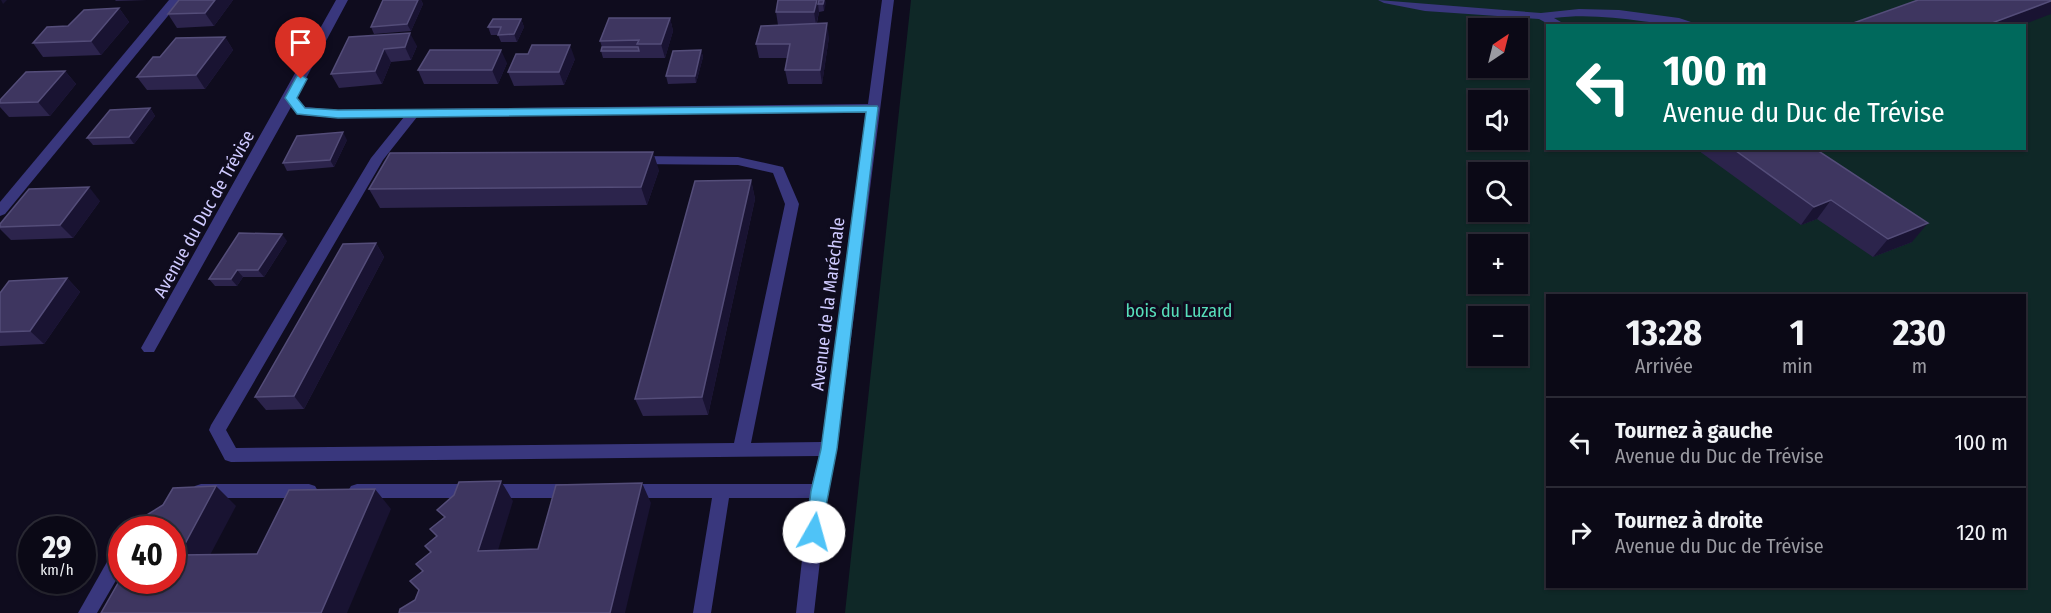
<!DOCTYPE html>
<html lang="fr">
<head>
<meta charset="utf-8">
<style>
	body { margin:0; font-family:"Fira Sans Condensed",sans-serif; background:#191723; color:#f1f3f6; height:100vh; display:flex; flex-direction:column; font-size:22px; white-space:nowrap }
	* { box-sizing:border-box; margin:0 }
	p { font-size:20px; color:#9a9aa1 }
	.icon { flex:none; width:33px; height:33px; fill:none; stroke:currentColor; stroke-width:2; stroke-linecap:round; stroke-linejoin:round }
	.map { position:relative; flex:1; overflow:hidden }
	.panel { position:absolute; left:1546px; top:294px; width:480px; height:294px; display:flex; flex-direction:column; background:#0b0916; border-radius:0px; box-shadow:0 2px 4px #0004,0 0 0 2px #2b2a35 }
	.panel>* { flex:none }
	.top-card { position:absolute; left:1546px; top:24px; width:480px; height:126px; border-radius:0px; box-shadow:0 2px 4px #0004,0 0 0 2px #2b2a35; background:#00695c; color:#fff; overflow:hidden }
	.needle { width:39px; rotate:35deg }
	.buttons { position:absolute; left:1468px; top:18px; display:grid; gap:12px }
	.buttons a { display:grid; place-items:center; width:60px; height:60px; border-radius:0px; background:#0b0916; box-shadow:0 2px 4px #0004,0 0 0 2px #2b2a35; font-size:30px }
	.speed { position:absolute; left:18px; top:516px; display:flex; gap:12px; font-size:30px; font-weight:700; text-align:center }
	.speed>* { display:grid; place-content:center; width:78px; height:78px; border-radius:50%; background:#0b0916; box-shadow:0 2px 4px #0004,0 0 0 2px #2b2a35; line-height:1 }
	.speed small { font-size:15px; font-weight:400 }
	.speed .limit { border:9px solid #d22; background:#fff; color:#111 }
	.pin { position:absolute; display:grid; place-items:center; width:51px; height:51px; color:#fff; margin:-62px -26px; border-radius:50% 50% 50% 0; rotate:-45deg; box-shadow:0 0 6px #0007 }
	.pin .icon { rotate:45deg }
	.me { position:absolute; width:66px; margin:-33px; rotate:7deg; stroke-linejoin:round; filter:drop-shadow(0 0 4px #0008) }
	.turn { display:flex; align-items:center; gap:21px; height:126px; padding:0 18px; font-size:27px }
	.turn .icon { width:78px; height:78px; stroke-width:2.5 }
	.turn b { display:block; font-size:42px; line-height:51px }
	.eta { display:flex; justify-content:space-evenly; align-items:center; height:102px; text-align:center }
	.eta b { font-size:36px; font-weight:700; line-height:42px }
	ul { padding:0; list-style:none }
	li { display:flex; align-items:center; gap:18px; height:90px; padding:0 18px; border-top:2px solid #2b2a35 }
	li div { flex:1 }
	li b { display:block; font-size:22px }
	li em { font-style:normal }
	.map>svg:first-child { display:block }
	.green { fill:#0f2827; fill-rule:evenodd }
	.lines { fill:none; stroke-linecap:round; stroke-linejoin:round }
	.minor { fill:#39377d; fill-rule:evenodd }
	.wall { fill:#2c244c }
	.shaded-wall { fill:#191332 }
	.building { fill:#3e3660; stroke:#544d79; stroke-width:1.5 }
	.route { fill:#4fc3f7; stroke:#337fa1; stroke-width:1.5 }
	.labels { text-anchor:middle; stroke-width:6; stroke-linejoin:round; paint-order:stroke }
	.street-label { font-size:18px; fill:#cfcaff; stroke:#0f0c1e }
	.park-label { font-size:18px; fill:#57deba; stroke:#0f0c1e }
</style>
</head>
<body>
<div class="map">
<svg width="2051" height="613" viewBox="0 0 2051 613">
	<rect width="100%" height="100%" fill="#0f0c1e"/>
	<path class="green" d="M911,0H2051V613H845ZM1548,26H2025V148H1548ZM1479,28H1518V68H1479ZM1479,100H1518V140H1479ZM1479,172H1518V212H1479ZM1479,244H1518V284H1479ZM1548,296H2025V586H1548ZM1479,316H1518V356H1479Z"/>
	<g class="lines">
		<g class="minor">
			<polygon points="169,0 181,0 5,214 0,216 0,202"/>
			<path d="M336,0H348L296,97L305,107L338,110L868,104L882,0H894L837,449L828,491L814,613H796L809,498H729L711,613H693L712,498H627L621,496L618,491L621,486L627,484H812L819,456L231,462L225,460L209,430L211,425L371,158L404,117L338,118L301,115L297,114L291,107L154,352H144L141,348ZM867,112L822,442L751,443L799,204L783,167L738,157L636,156L629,160L636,164L738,165L773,173L785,204L734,443L236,448L226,430L383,160L417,117Z"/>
			<path d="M1378,0L1541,13L1579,9L1619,10L1679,18L1703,26C1653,26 1605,11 1554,18L1568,26H1552L1539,19L1425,11L1384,3Z"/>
			<polygon points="201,484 309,484 315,486 318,491 315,496 309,498 201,498 195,496 192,491 195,486"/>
			<polygon points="357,484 573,484 579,486 582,491 579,496 573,498 357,498 351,496 348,491 351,486"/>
			<path d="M166,502L172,505L175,510C166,528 150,530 132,530L135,525Z"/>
			<polygon points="122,544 122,570 97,613 78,613 116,546"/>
		</g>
	</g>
	<g class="wall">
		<polygon points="115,0 147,0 116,1"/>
		<polygon points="179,0 233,0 214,26 177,28 168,14"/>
		<polygon points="383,0 421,0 423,4 411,31 374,34 371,27"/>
		<polygon points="778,0 825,0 824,11 819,12 817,23 829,37 822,84 788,84 785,70 788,58 759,58 756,44 778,25 776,12"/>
		<polygon points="119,8 129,22 101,55 43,57 33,43 68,26"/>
		<polygon points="670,18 673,31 665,58 603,58 601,51 602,47 600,41"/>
		<polygon points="521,19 524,27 517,42 501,42 498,35 491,35 488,27"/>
		<polygon points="225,37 233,50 205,89 147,90 137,77 160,57"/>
		<polygon points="349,37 417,46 411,60 391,62 382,84 339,88 331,74"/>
		<polygon points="701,50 703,57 696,83 668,84 666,76"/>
		<polygon points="575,59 564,85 514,86 508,72"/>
		<polygon points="507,63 498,84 424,84 418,70"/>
		<polygon points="65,71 76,84 50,116 9,117 0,107 0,100"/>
		<polygon points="150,108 155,116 134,144 93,145 87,138"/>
		<polygon points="347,140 334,167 287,171 283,163"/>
		<polygon points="1695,148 1814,148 1912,242 1873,257 1817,219 1801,225"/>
		<polygon points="659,170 647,205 380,208 369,189"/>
		<polygon points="751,180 755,199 708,415 643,416 635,399"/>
		<polygon points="100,201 73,238 11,240 0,229 0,224"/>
		<polygon points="287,241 264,277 243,277 237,286 215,286 209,279"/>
		<polygon points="376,243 384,257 304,409 266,410 255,397"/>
		<polygon points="67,278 80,292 44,344 0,346 0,293"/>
	</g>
	<g class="shaded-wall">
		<polygon points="1,0 7,0 3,4"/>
		<polygon points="215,0 233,0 214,26 205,13"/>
		<polygon points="418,0 421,0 423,4 411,31 407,24"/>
		<polygon points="817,0 821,0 818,4 819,12 816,25 814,12"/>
		<polygon points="824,0 825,0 826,3 824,11 823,4"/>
		<polygon points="2051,1 2051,14 2020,26 1984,26"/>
		<polygon points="119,8 129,22 101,55 91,41"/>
		<polygon points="670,18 673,31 665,58 661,44"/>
		<polygon points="521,19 524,27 517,42 514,34"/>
		<polygon points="827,23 829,37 822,84 820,70"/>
		<polygon points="410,33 417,46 411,60 405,47"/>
		<polygon points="225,37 233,50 205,89 196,75"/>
		<polygon points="570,45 575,59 564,85 559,72"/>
		<polygon points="384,49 391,62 382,84 375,71"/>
		<polygon points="501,50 507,63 498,84 492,70"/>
		<polygon points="701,50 703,57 696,83 695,76"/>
		<polygon points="65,71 76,84 50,116 38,102"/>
		<polygon points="150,108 155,116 134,144 129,137"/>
		<polygon points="343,132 347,140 334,167 330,160"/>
		<polygon points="653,152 659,170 647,205 641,187"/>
		<polygon points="751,180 755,199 708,415 702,397"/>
		<polygon points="89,187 100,201 73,238 60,225"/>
		<polygon points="1831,200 1817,219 1801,225 1814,207"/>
		<polygon points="1928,223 1912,242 1873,257 1888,239"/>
		<polygon points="282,234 287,241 264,277 258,270"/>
		<polygon points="376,243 384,257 304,409 294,396"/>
		<polygon points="237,270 243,277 237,286 231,279"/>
		<polygon points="67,278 80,292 44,344 30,331"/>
		<polygon points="501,481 513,501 492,570 478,551"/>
		<polygon points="642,483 651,503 625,613 610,613"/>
		<polygon points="216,486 236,506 200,574 179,555"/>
		<polygon points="375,489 391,509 347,613 321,613"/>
	</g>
	<g class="building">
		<polygon points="179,0 215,0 205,13 168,14"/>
		<polygon points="383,0 418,0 407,24 371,27"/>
		<polygon points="778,0 817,0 814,12 776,12"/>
		<polygon points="819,0 824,0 823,4 818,4"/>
		<polygon points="1918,0 2051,0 2051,1 1984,26 1845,26"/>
		<polygon points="119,8 91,41 33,43 47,27 68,26 84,10"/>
		<polygon points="609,18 670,18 661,44 637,44 639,40 600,41"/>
		<polygon points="493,19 521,19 514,34 498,35 501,27 488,27"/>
		<polygon points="827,23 820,70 785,70 790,44 756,44 761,26"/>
		<polygon points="410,33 405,47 384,49 375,71 331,74 349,37"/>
		<polygon points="225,37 196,75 137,77 153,57 160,57 176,38"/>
		<polygon points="532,45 570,45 559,72 508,72 516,54 528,54"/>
		<polygon points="602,47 638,47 639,51 601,51"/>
		<polygon points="430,50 501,50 492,70 418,70"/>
		<polygon points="701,50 695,76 666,76 673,51"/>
		<polygon points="65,71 38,102 0,103 0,100 26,72"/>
		<polygon points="150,108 129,137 87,138 110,110"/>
		<polygon points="343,132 330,160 283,163 297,136"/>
		<polygon points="1732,148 1814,148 1928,223 1888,239 1831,200 1814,207"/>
		<polygon points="653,152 641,187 369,189 390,153"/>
		<polygon points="751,180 702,397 635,399 695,181"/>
		<polygon points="89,187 60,225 0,227 0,224 29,189"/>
		<polygon points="239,233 282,234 258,270 237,270 231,279 209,279"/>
		<polygon points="376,243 294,396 255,397 343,244"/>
		<polygon points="67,278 30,331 0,332 0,293 9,281"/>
		<polygon points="501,481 478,551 538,549 556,485 642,483 610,613 399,613 400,609 415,600 419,590 410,581 423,571 416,564 431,552 425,546 437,536 430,529 445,517 437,510 454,495 459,482"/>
		<polygon points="216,486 179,555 257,554 289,490 375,489 321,613 101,613 122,576 122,580 172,580 172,530 141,530 153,522 145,516 163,505 173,488"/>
		<polygon points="122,564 122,573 116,567"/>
	</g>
	<polygon class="route" points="301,75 307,79 297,98 305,108 338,110 877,106 878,108 837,449 820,537 814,539 809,537 806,532 811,491 821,449 866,112 338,118 297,114 285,98 297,76"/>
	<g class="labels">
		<g class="street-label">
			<text transform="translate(204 214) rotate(-61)" y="6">Avenue du Duc de Trévise</text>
			<text transform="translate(828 304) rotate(-83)" y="6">Avenue de la Maréchale</text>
		</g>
		<g class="park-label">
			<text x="1179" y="317">bois du Luzard</text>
		</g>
	</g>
</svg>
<div class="buttons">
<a><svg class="needle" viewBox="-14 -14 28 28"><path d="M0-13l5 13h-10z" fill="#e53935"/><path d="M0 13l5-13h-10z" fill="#9a9aa1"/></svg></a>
<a><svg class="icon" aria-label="sound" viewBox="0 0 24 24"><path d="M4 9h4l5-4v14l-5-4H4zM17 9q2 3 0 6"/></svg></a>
<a><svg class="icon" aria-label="search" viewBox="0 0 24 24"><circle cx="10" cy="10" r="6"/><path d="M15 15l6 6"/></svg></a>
<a>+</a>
<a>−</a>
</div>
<div class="speed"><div>29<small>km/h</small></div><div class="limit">40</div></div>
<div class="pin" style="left:301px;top:79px;background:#d93025"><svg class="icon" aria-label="arrive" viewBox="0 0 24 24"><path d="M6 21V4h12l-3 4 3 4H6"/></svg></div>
<svg class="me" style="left:814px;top:532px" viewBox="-20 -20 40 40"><circle r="19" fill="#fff"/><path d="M0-13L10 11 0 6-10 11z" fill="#4fc3f7"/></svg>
<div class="top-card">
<div class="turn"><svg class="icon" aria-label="left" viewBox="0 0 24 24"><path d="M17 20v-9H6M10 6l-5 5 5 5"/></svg><div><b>100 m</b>Avenue du Duc de Trévise</div></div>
</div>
<section class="panel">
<div class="eta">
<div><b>13:28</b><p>Arrivée</p></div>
<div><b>1</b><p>min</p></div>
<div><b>230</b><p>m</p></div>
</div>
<ul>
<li><svg class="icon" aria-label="left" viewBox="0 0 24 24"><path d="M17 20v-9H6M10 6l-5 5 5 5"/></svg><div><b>Tournez à gauche</b><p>Avenue du Duc de Trévise</p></div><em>100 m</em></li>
<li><svg class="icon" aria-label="right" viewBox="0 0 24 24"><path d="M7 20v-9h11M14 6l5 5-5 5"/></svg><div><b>Tournez à droite</b><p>Avenue du Duc de Trévise</p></div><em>120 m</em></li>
</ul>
</section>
</div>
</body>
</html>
